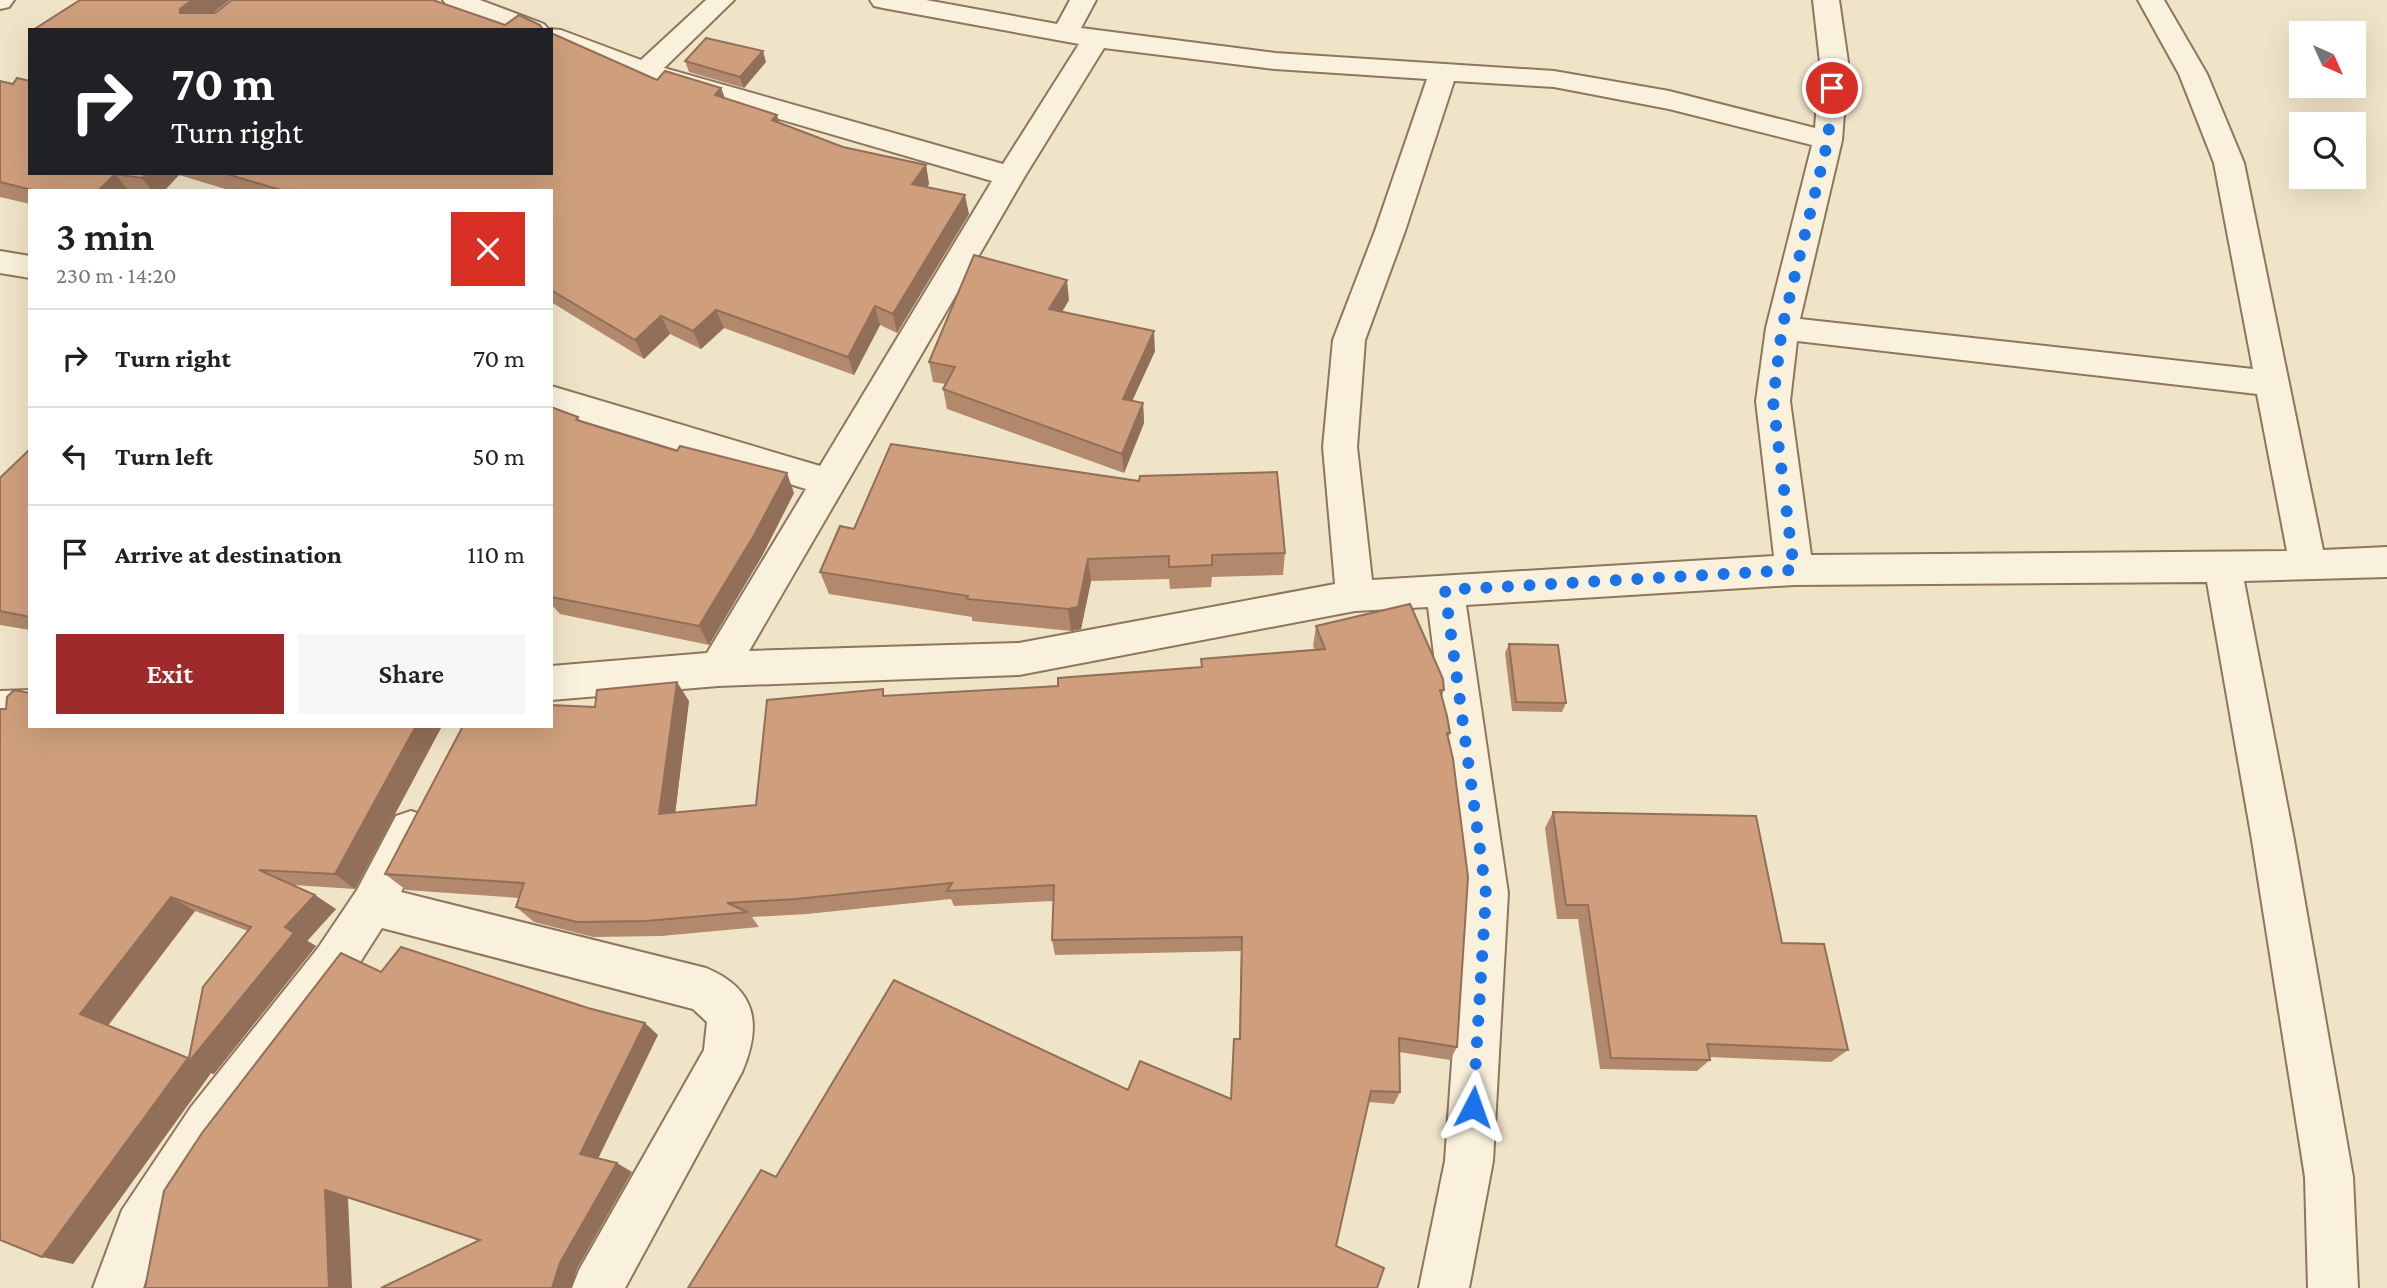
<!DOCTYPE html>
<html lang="en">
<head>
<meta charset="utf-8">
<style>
	body { margin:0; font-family:"Crimson Pro",serif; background:#f6f6f6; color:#202124; height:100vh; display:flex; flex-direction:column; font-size:26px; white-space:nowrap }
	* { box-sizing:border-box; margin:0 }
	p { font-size:23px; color:#757577 }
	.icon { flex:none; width:38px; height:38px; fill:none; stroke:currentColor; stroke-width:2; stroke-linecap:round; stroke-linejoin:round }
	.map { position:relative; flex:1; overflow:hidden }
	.sheet { position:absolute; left:28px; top:189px; width:525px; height:539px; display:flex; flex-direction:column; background:#fff; border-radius:0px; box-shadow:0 7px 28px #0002 }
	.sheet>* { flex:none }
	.banner { position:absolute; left:28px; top:28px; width:525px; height:147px; border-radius:0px; box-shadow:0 7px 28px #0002; background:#202124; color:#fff; overflow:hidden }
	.needle { width:46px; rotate:135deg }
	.buttons { position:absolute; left:2289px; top:21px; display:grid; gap:14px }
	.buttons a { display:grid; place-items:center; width:77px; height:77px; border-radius:0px; background:#fff; box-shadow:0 7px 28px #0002; font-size:35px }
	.pin { position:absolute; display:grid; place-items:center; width:60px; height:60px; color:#fff; margin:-30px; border:4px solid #fff; border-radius:50%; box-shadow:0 2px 7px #0007 }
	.me { position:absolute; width:77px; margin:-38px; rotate:4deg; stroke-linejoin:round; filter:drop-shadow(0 0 5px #0008) }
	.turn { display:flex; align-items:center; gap:24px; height:147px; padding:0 28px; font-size:32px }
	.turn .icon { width:91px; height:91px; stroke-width:2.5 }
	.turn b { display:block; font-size:49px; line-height:60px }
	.round { display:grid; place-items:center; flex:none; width:74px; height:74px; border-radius:0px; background:#f6f6f6 }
	.overview { display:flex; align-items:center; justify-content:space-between; height:119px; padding:0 28px }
	h1 { font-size:42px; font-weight:600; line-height:52px }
	.primary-button { display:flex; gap:14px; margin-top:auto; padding:14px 28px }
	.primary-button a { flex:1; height:80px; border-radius:0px; background:#9e2a2b; color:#fff; font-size:28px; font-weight:600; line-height:80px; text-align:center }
	.primary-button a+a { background:#f6f6f6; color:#202124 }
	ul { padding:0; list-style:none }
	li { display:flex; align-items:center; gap:21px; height:98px; padding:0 28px; border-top:2px solid #e0e0e0 }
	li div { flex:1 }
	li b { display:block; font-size:26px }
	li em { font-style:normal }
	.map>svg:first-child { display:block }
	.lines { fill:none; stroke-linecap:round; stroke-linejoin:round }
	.street-casing { stroke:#8d765c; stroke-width:4 }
	.street { fill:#faf1dc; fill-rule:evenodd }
	.wall { fill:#b2896c; fill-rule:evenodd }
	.shaded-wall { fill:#916f58 }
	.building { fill:#cf9f7d; stroke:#916f58; stroke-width:2 }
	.route { stroke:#1a73e8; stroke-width:12; stroke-dasharray:0 21.6 }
</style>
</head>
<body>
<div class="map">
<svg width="2387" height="1288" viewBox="0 0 2387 1288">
	<rect width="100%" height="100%" fill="#f0e4c8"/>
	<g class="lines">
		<defs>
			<g id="street">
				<polygon points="0,0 14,0 9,7 0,9"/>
				<path d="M443,0H480L544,24L548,29L561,30L641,60L706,0H734L664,68L1003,164L1079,44L883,8L874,6L870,0H926L1057,24L1070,0H1096L1081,28L1275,53L1554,71L1669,91L1815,128L1820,62L1813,0H1839L1848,62L1842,140L1800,319L2253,369L2214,163L2179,74L2138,0H2164L2207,74L2244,163L2323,550L2387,547V577L2244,581L2294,840L2353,1177L2358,1288H2308L2305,1177L2252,840L2207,582L1794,585L1466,605L1508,893L1493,1161L1469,1288H1419L1445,1161L1464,893L1428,607L1355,611L1019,675L718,686L551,700V666L707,653L806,489L551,411V386L820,466L992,181L635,77L551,45V30H510L447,6ZM1104,48L1275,69L1427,79L1375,231L1333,340L1323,447L1335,584L1019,643L749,651L1025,176ZM1454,81L1554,87L1669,109L1812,145L1766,328L1756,401L1774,556L1372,580L1357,447L1365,340L1405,231ZM1797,341L2257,394L2287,551L1811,555L1790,401Z"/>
				<polygon points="0,251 30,256 30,278 0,273"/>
				<polygon points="30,690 30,724 0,725 0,691"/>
				<path d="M411,811L426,816L432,830L401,892L706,968C757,989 762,1025 742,1072L625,1288H572L579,1270L704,1050L707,1022L693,1009L382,928L350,978L225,1141L160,1242L143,1288H93L122,1210L191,1107L318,948L357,890L396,816Z"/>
			</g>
		</defs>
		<use href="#street" class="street-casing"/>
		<use href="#street" class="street"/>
	</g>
	<g class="wall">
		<polygon points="685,61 766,62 744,88 689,72"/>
		<polygon points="657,80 721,88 725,98 779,123 843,147 926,165 929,184 927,187 969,214 897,333 880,325 854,375 724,328 701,349 670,334 644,359 551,302 551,191 232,191 179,175 164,191 30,191 30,204 0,197 0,81 13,84 30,173 551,173"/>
		<polygon points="1069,300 1062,311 1155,351 1132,401 1143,403 1144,423 1124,473 947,409 943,389 945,384 933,382 929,362"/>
		<polygon points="551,407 578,417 581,422 794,493 762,556 709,645 560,614 551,604"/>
		<polygon points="30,449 30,630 0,625 0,478"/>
		<polygon points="854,529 1285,553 1283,575 1212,577 1211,587 1170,589 1169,579 1091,581 1081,629 1071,631 972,621 972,617 829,594 820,572"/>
		<polygon points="1316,626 1444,690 1442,696 1450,733 1448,738 1457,1047 1450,1060 1399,1052 1400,1092 1394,1104 1368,1102 776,1177 1128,1090 1231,1099 1234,1039 1239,1039 1241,951 1055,955 1052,940 1053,901 954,906 951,899 807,914 752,917 759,927 661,936 593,937 534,922 516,907 519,898 406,890 385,874 595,707 689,701 675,813 756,805 885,696 1058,686 1201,667 1201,659 1315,650 1313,646"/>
		<polygon points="1509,644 1566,703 1562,712 1512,711 1505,653"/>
		<path d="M6,709L30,726H442L355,889L293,885L336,909L307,941L316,946L214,1074L211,1073L73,1264ZM195,911L248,931L189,1059L108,1026Z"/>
		<polygon points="1553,812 1782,943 1848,1050 1831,1062 1709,1057 1710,1060 1697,1071 1600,1069 1578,919 1557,919 1545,828"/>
	</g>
	<g class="shaded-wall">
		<polygon points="192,0 230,0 193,28 180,13 180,9"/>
		<polygon points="763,51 766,62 744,88 740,77"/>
		<polygon points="721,88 728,107 715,95"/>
		<polygon points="777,115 783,134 772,120"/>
		<polygon points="926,165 929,184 916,203 912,184"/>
		<polygon points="147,173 177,173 179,175 164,191 152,191 142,178"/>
		<polygon points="115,174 129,191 98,191"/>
		<polygon points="965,195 969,214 897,333 893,314"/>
		<polygon points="1067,280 1069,300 1052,329 1049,309"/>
		<polygon points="875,306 880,325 854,375 848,357"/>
		<polygon points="716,310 724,328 701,349 693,331"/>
		<polygon points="661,316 670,334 644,359 635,340"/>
		<polygon points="1154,331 1155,351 1124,419 1123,399"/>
		<polygon points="1143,403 1144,423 1124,473 1122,454"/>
		<polygon points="787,473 794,493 762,556 709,645 699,626"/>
		<polygon points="1088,559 1091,581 1081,629 1071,631 1068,609"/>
		<polygon points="677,682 689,701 673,831 659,814"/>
		<polygon points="416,726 442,726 355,889 335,874"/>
		<polygon points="315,895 336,909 307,941 285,927"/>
		<polygon points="171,897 195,911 107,1026 80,1014"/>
		<polygon points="294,933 316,946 214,1074 211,1073 73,1264 42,1257 188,1058 191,1060"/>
		<polygon points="645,1023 658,1035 596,1163 580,1154"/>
		<polygon points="617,1163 632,1172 577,1269 571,1288 552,1288 560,1263"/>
		<polygon points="325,1190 348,1198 352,1288 329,1288"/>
	</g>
	<g class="building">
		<polygon points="80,0 192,0 180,9 180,13 215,13 232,0 433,0 505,25 519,15 540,25 542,28 545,30 33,30"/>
		<polygon points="551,33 657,80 665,71 721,88 715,95 777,115 772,120 843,147 926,165 912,184 965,195 893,314 875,306 848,357 716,310 693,331 661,316 635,340 551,290 551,191 284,191 223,173 551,173"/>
		<polygon points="706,38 763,51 740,77 685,61"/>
		<polygon points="17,78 30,81 30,173 147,173 142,178 115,174 98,191 36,191 0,182 0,81 13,84"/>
		<polygon points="974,255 1067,280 1049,309 1154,331 1123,399 1143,403 1122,454 943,389 955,367 929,362"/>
		<polygon points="551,407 578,417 576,420 677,451 680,446 787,473 753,537 699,626 551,597"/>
		<polygon points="891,444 1139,481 1140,476 1277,472 1285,553 1212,555 1212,565 1169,567 1169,556 1088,559 1078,607 1068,609 967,599 968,596 820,572 840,526 854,529"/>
		<polygon points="30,449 30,617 0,611 0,478"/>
		<polygon points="1410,604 1443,679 1444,690 1440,690 1447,716 1450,733 1447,733 1453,759 1468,877 1457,1047 1399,1038 1400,1092 1371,1091 1336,1246 1384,1268 1377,1288 688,1288 761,1170 776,1177 894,980 1128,1090 1140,1061 1231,1099 1234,1039 1240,1039 1242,937 1052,940 1054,885 947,891 952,883 796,899 727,903 748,912 646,921 577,922 516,907 524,883 385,874 463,726 551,726 551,705 595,707 597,690 677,682 659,814 756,805 767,700 883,689 883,696 1058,686 1058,678 1202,667 1201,659 1325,649 1316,626"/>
		<polygon points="1509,644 1558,645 1566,703 1516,702"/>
		<polygon points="14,690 30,693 30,726 416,726 335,874 259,870 315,895 285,927 294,933 188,1063 203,987 251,927 171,897 80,1014 188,1058 42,1257 0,1240 0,709 6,709 7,697"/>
		<polygon points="1553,812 1756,816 1782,943 1824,944 1848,1050 1707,1044 1710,1060 1611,1058 1588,905 1566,905"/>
		<polygon points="401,947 588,1008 645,1023 580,1154 617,1163 560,1263 552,1288 381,1288 480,1240 325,1190 329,1288 145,1288 164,1191 202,1133 341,953 381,972"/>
	</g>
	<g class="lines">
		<polyline class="route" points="1473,1107 1486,894 1445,590 1794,570 1773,401 1782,328 1828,140 1832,88"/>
	</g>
</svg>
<div class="buttons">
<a><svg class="needle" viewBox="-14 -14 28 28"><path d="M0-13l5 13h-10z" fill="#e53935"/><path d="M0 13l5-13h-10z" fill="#757577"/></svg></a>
<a><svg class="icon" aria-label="search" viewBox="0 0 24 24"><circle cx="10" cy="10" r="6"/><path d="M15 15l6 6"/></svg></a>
</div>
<div class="pin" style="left:1832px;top:88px;background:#d93025"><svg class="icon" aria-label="arrive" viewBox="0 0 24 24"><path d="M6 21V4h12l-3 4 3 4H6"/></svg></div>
<svg class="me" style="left:1473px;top:1107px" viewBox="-20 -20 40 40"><path d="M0-17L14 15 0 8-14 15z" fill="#1a73e8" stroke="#fff" stroke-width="4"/></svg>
<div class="banner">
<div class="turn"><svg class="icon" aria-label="right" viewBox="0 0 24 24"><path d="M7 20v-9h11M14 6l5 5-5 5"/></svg><div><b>70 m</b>Turn right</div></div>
</div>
<section class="sheet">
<div class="overview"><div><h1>3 min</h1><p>230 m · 14:20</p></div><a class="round" style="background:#d93025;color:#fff"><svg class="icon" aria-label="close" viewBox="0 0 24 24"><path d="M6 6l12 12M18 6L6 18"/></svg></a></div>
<ul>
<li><svg class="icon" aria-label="right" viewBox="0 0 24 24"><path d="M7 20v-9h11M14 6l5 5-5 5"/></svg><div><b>Turn right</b></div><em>70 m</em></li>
<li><svg class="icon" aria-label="left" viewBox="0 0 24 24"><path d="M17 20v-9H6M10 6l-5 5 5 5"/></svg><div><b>Turn left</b></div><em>50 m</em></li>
<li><svg class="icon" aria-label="arrive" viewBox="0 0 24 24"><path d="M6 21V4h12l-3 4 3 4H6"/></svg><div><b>Arrive at destination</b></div><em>110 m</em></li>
</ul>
<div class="primary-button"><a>Exit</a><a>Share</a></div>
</section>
</div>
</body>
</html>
